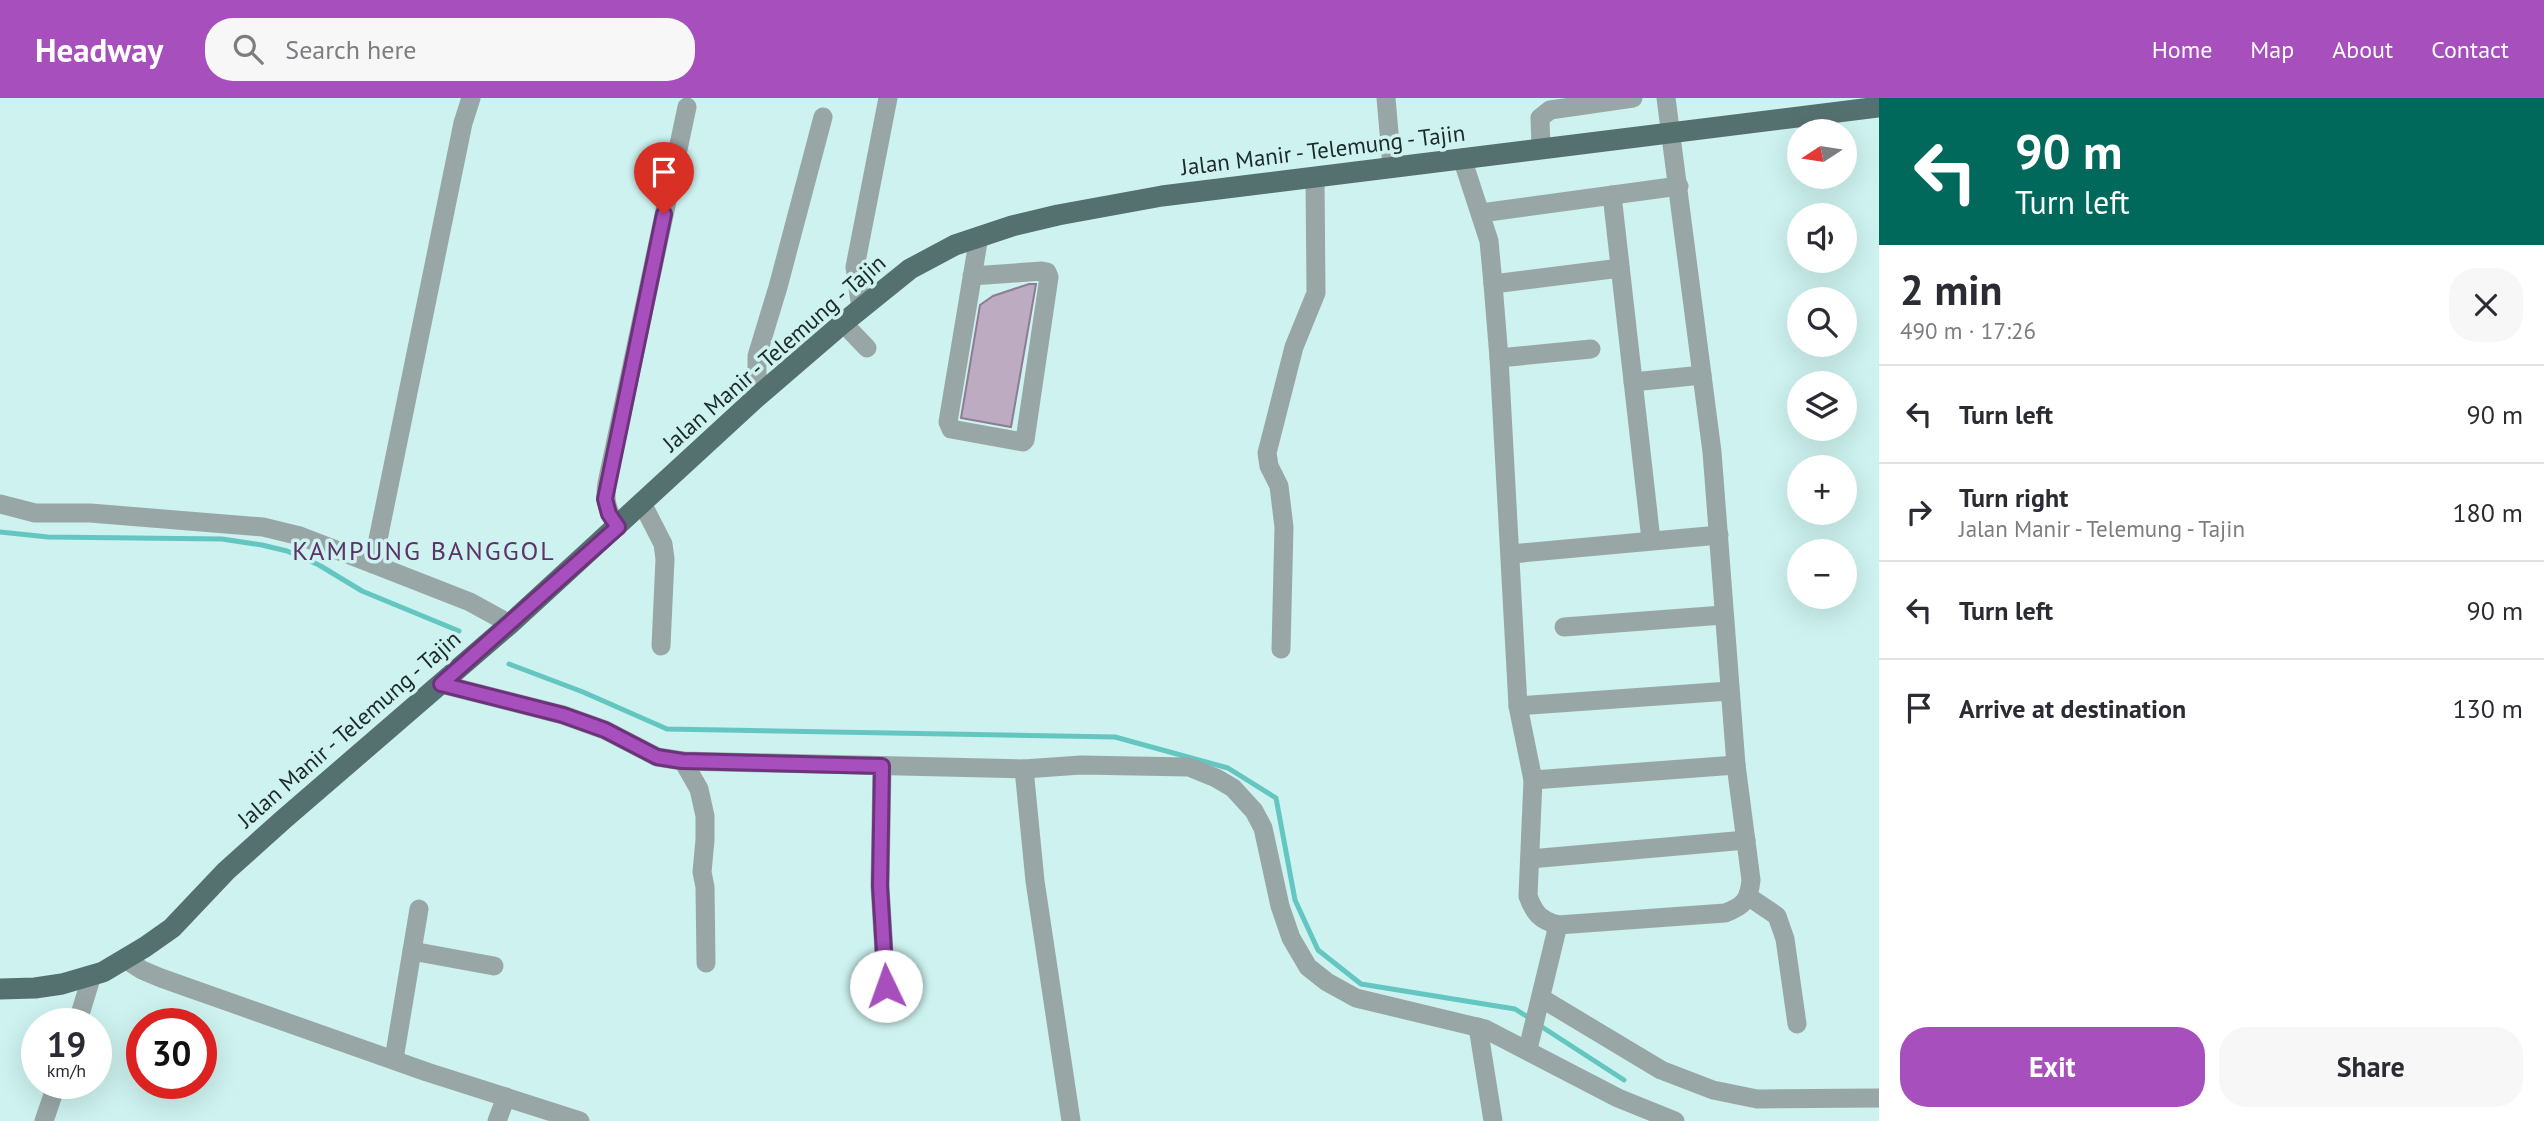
<!DOCTYPE html>
<html lang="en">
<head>
<meta charset="utf-8">
<style>
	body { margin:0; font-family:"PT Sans",sans-serif; background:#f7f7f7; color:#2b2b33; height:100vh; display:flex; flex-direction:column; font-size:26px; white-space:nowrap }
	* { box-sizing:border-box; margin:0 }
	p { font-size:23px; color:#7c7c81 }
	.icon { flex:none; width:38px; height:38px; fill:none; stroke:currentColor; stroke-width:2; stroke-linecap:round; stroke-linejoin:round }
	.map { position:relative; flex:1; overflow:hidden }
	.sheet { display:flex; flex-direction:column; background:#fff; width:665px }
	.sheet>* { flex:none }
	.top-card { background:#00695c; color:#fff; overflow:hidden }
	.needle { width:46px; rotate:258deg }
	.controls { position:absolute; left:1787px; top:21px; display:grid; gap:14px }
	.controls a { display:grid; place-items:center; width:70px; height:70px; border-radius:50%; background:#fff; box-shadow:0 7px 28px #0002; font-size:35px }
	.speed { position:absolute; left:21px; top:910px; display:flex; gap:14px; font-size:35px; font-weight:700; text-align:center }
	.speed>* { display:grid; place-content:center; width:91px; height:91px; border-radius:50%; background:#fff; box-shadow:0 7px 28px #0002; line-height:1 }
	.speed small { font-size:18px; font-weight:400 }
	.speed .limit { border:10px solid #d22; background:#fff; color:#111 }
	.pin { position:absolute; display:grid; place-items:center; width:60px; height:60px; color:#fff; margin:-72px -30px; border-radius:50% 50% 50% 0; rotate:-45deg; box-shadow:0 0 7px #0007 }
	.pin .icon { rotate:45deg }
	.me { position:absolute; width:77px; margin:-38px; rotate:357deg; stroke-linejoin:round; filter:drop-shadow(0 0 5px #0008) }
	.turn { display:flex; align-items:center; gap:24px; height:147px; padding:0 21px; font-size:32px }
	.turn .icon { width:91px; height:91px; stroke-width:2.5 }
	.turn b { display:block; font-size:49px; line-height:60px }
	.round { display:grid; place-items:center; flex:none; width:74px; height:74px; border-radius:28px; background:#f7f7f7 }
	.headline { display:flex; align-items:center; justify-content:space-between; height:119px; padding:0 21px }
	h1 { font-size:42px; font-weight:800; line-height:52px }
	.button { display:flex; gap:14px; margin-top:auto; padding:14px 21px }
	.button a { flex:1; height:80px; border-radius:28px; background:#a64fbd; color:#fff; font-size:28px; font-weight:800; line-height:80px; text-align:center }
	.button a+a { background:#f7f7f7; color:#2b2b33 }
	ul { padding:0; list-style:none }
	li { display:flex; align-items:center; gap:21px; height:98px; padding:0 21px; border-top:2px solid #e1e1e2 }
	li div { flex:1 }
	li b { display:block; font-size:26px }
	li em { font-style:normal }
	header { display:flex; align-items:center; gap:42px; box-sizing:border-box; height:98px; padding:0 35px; background:#a64fbd; color:#fff }
	header strong { font-size:33px }
	nav { display:flex; gap:38px; margin-inline-start:auto; font-size:24px }
	.search { width:490px; height:63px; background:#f7f7f7; display:flex; align-items:center; gap:18px; box-sizing:border-box; padding:0 24px; border-radius:28px; color:#7c7c81; font-size:26px }
	main { display:flex; flex:1; min-height:0 }
	.map>svg:first-child { display:block }
	.lines { fill:none; stroke-linecap:round; stroke-linejoin:round }
	.stream { stroke:#64c6c0; stroke-width:5 }
	.building { fill:#bdabc2; stroke:#8d7c92; stroke-width:2 }
	.minor { stroke:#98a7a6; stroke-width:19 }
	.major { stroke:#55716f; stroke-width:21 }
	.route-casing { stroke:#6c337b; stroke-width:18 }
	.route { stroke:#a64fbd; stroke-width:12 }
	.labels { text-anchor:middle; stroke-width:7; stroke-linejoin:round; paint-order:stroke }
	.street-label { font-size:23px; fill:#1b2928; stroke:#cdf2ef }
	.quarter-label { font-size:26px; letter-spacing:2px; fill:#5c3267; stroke:#cdf2ef }
</style>
</head>
<body>
<header>
<strong>Headway</strong>
<div class="search"><svg class="icon" aria-label="search" viewBox="0 0 24 24"><circle cx="10" cy="10" r="6"/><path d="M15 15l6 6"/></svg>Search here</div>
<nav><a>Home</a><a>Map</a><a>About</a><a>Contact</a></nav>
</header>
<main>
<div class="map">
<svg width="1879" height="1023" viewBox="0 0 1879 1023">
	<rect width="100%" height="100%" fill="#cdf2ef"/>
	<g class="lines">
		<g class="stream">
			<polyline points="0,434 48,439 222,441 262,447 287,453 319,467 362,493 459,533"/>
			<polyline points="509,566 583,594 667,631 1115,639 1228,670 1276,700 1295,802 1318,852 1361,886 1515,911 1531,921"/>
			<polyline points="1539,927 1624,982"/>
		</g>
	</g>
	<polygon class="building" points="1029,186 1036,186 1011,329 961,320 980,207 993,198"/>
	<g class="lines">
		<g class="minor">
			<polyline points="1386,0 1392,69"/>
			<polyline points="1541,50 1540,20 1550,12 1633,0"/>
			<path d="M1462,60L1489,143L1493,186L1499,260L1518,608L1533,682L1528,798C1534,815 1540,822 1558,827L1725,815C1744,808 1749,802 1751,782L1736,667L1712,354L1666,0"/>
			<polyline points="1612,97 1651,442"/>
			<polyline points="1481,115 1679,88"/>
			<polyline points="972,178 1042,173 1047,174 1049,179 1025,342 1023,344 951,331 948,324 979,138"/>
			<polyline points="1493,186 1620,170"/>
			<polyline points="861,210 855,169 888,0"/>
			<polyline points="843,225 867,250"/>
			<polyline points="1499,260 1591,251"/>
			<polyline points="1633,284 1702,277"/>
			<polyline points="757,299 757,258 778,189 823,19"/>
			<polyline points="0,406 35,415 90,415 263,429 300,438 373,466 470,504 510,526"/>
			<polyline points="643,407 663,446 665,461 661,548"/>
			<path d="M618,429C607,413 604,403 607,385L687,9"/>
			<polyline points="1511,456 1719,437"/>
			<polyline points="373,466 463,25 471,0"/>
			<polyline points="1564,529 1723,517"/>
			<polyline points="1281,551 1284,429 1279,388 1269,368 1267,355 1294,249 1316,195 1315,79"/>
			<polyline points="441,586 563,617 605,632 657,659 683,663 1024,671 1081,667 1189,669 1216,680 1233,690 1254,713 1263,730 1280,808 1291,840 1308,869 1327,884 1356,900 1485,931 1618,1000 1675,1023"/>
			<polyline points="1518,608 1729,593"/>
			<polyline points="683,663 699,691 705,718 705,742 702,774 705,789 706,865"/>
			<polyline points="882,668 880,788 886,888"/>
			<polyline points="1024,671 1035,783 1071,1023"/>
			<polyline points="1533,682 1736,667"/>
			<polyline points="1530,761 1746,742"/>
			<polyline points="1749,799 1777,818 1785,841 1797,926"/>
			<polyline points="412,853 494,868"/>
			<polyline points="125,861 142,872 161,880 427,974 580,1023"/>
			<polyline points="1541,900 1661,972 1713,992 1757,1001 1879,1000"/>
			<polyline points="77,926 92,877"/>
			<polyline points="1478,929 1493,1023"/>
			<polyline points="1528,951 1558,827"/>
			<polyline points="394,961 419,811"/>
			<polyline points="44,1023 57,985"/>
			<polyline points="497,1023 506,999"/>
		</g>
		<polyline class="major" points="0,891 35,890 62,886 103,874 145,849 172,830 226,773 284,721 510,526 757,299 843,225 910,171 955,147 1012,128 1058,117 1162,98 1879,9"/>
	</g>
	<g class="lines">
		<defs>
			<polyline id="route" points="664,116 605,401 609,416 618,429 441,586 563,617 605,632 657,659 682,663 882,668 880,788 886,888"/>
		</defs>
		<use href="#route" class="route-casing"/>
		<use href="#route" class="route"/>
	</g>
	<g class="labels">
		<g class="street-label">
			<text transform="translate(1323 52) rotate(-7)" y="8">Jalan Manir - Telemung - Tajin</text>
			<text transform="translate(774 255) rotate(-41)" y="8">Jalan Manir - Telemung - Tajin</text>
			<text transform="translate(349 631) rotate(-41)" y="8">Jalan Manir - Telemung - Tajin</text>
		</g>
		<g class="quarter-label">
			<text x="424" y="462">KAMPUNG BANGGOL</text>
		</g>
	</g>
</svg>
<div class="controls">
<a><svg class="needle" viewBox="-14 -14 28 28"><path d="M0-13l5 13h-10z" fill="#e53935"/><path d="M0 13l5-13h-10z" fill="#7c7c81"/></svg></a>
<a><svg class="icon" aria-label="sound" viewBox="0 0 24 24"><path d="M4 9h4l5-4v14l-5-4H4zM17 9q2 3 0 6"/></svg></a>
<a><svg class="icon" aria-label="search" viewBox="0 0 24 24"><circle cx="10" cy="10" r="6"/><path d="M15 15l6 6"/></svg></a>
<a><svg class="icon" aria-label="layers" viewBox="0 0 24 24"><path d="M12 4l9 5-9 5-9-5zM3 14l9 5 9-5"/></svg></a>
<a>+</a>
<a>−</a>
</div>
<div class="speed"><div>19<small>km/h</small></div><div class="limit">30</div></div>
<div class="pin" style="left:664px;top:116px;background:#d93025"><svg class="icon" aria-label="arrive" viewBox="0 0 24 24"><path d="M6 21V4h12l-3 4 3 4H6"/></svg></div>
<svg class="me" style="left:886px;top:888px" viewBox="-20 -20 40 40"><circle r="19" fill="#fff"/><path d="M0-13L10 11 0 6-10 11z" fill="#a64fbd"/></svg>
</div>
<section class="sheet">
<div class="top-card">
<div class="turn"><svg class="icon" aria-label="left" viewBox="0 0 24 24"><path d="M17 20v-9H6M10 6l-5 5 5 5"/></svg><div><b>90 m</b>Turn left</div></div>
</div>
<div class="headline"><div><h1>2 min</h1><p>490 m · 17:26</p></div><a class="round"><svg class="icon" aria-label="close" viewBox="0 0 24 24"><path d="M6 6l12 12M18 6L6 18"/></svg></a></div>
<ul>
<li><svg class="icon" aria-label="left" viewBox="0 0 24 24"><path d="M17 20v-9H6M10 6l-5 5 5 5"/></svg><div><b>Turn left</b></div><em>90 m</em></li>
<li><svg class="icon" aria-label="right" viewBox="0 0 24 24"><path d="M7 20v-9h11M14 6l5 5-5 5"/></svg><div><b>Turn right</b><p>Jalan Manir - Telemung - Tajin</p></div><em>180 m</em></li>
<li><svg class="icon" aria-label="left" viewBox="0 0 24 24"><path d="M17 20v-9H6M10 6l-5 5 5 5"/></svg><div><b>Turn left</b></div><em>90 m</em></li>
<li><svg class="icon" aria-label="arrive" viewBox="0 0 24 24"><path d="M6 21V4h12l-3 4 3 4H6"/></svg><div><b>Arrive at destination</b></div><em>130 m</em></li>
</ul>
<div class="button"><a>Exit</a><a>Share</a></div>
</section>
</main>
</body>
</html>
